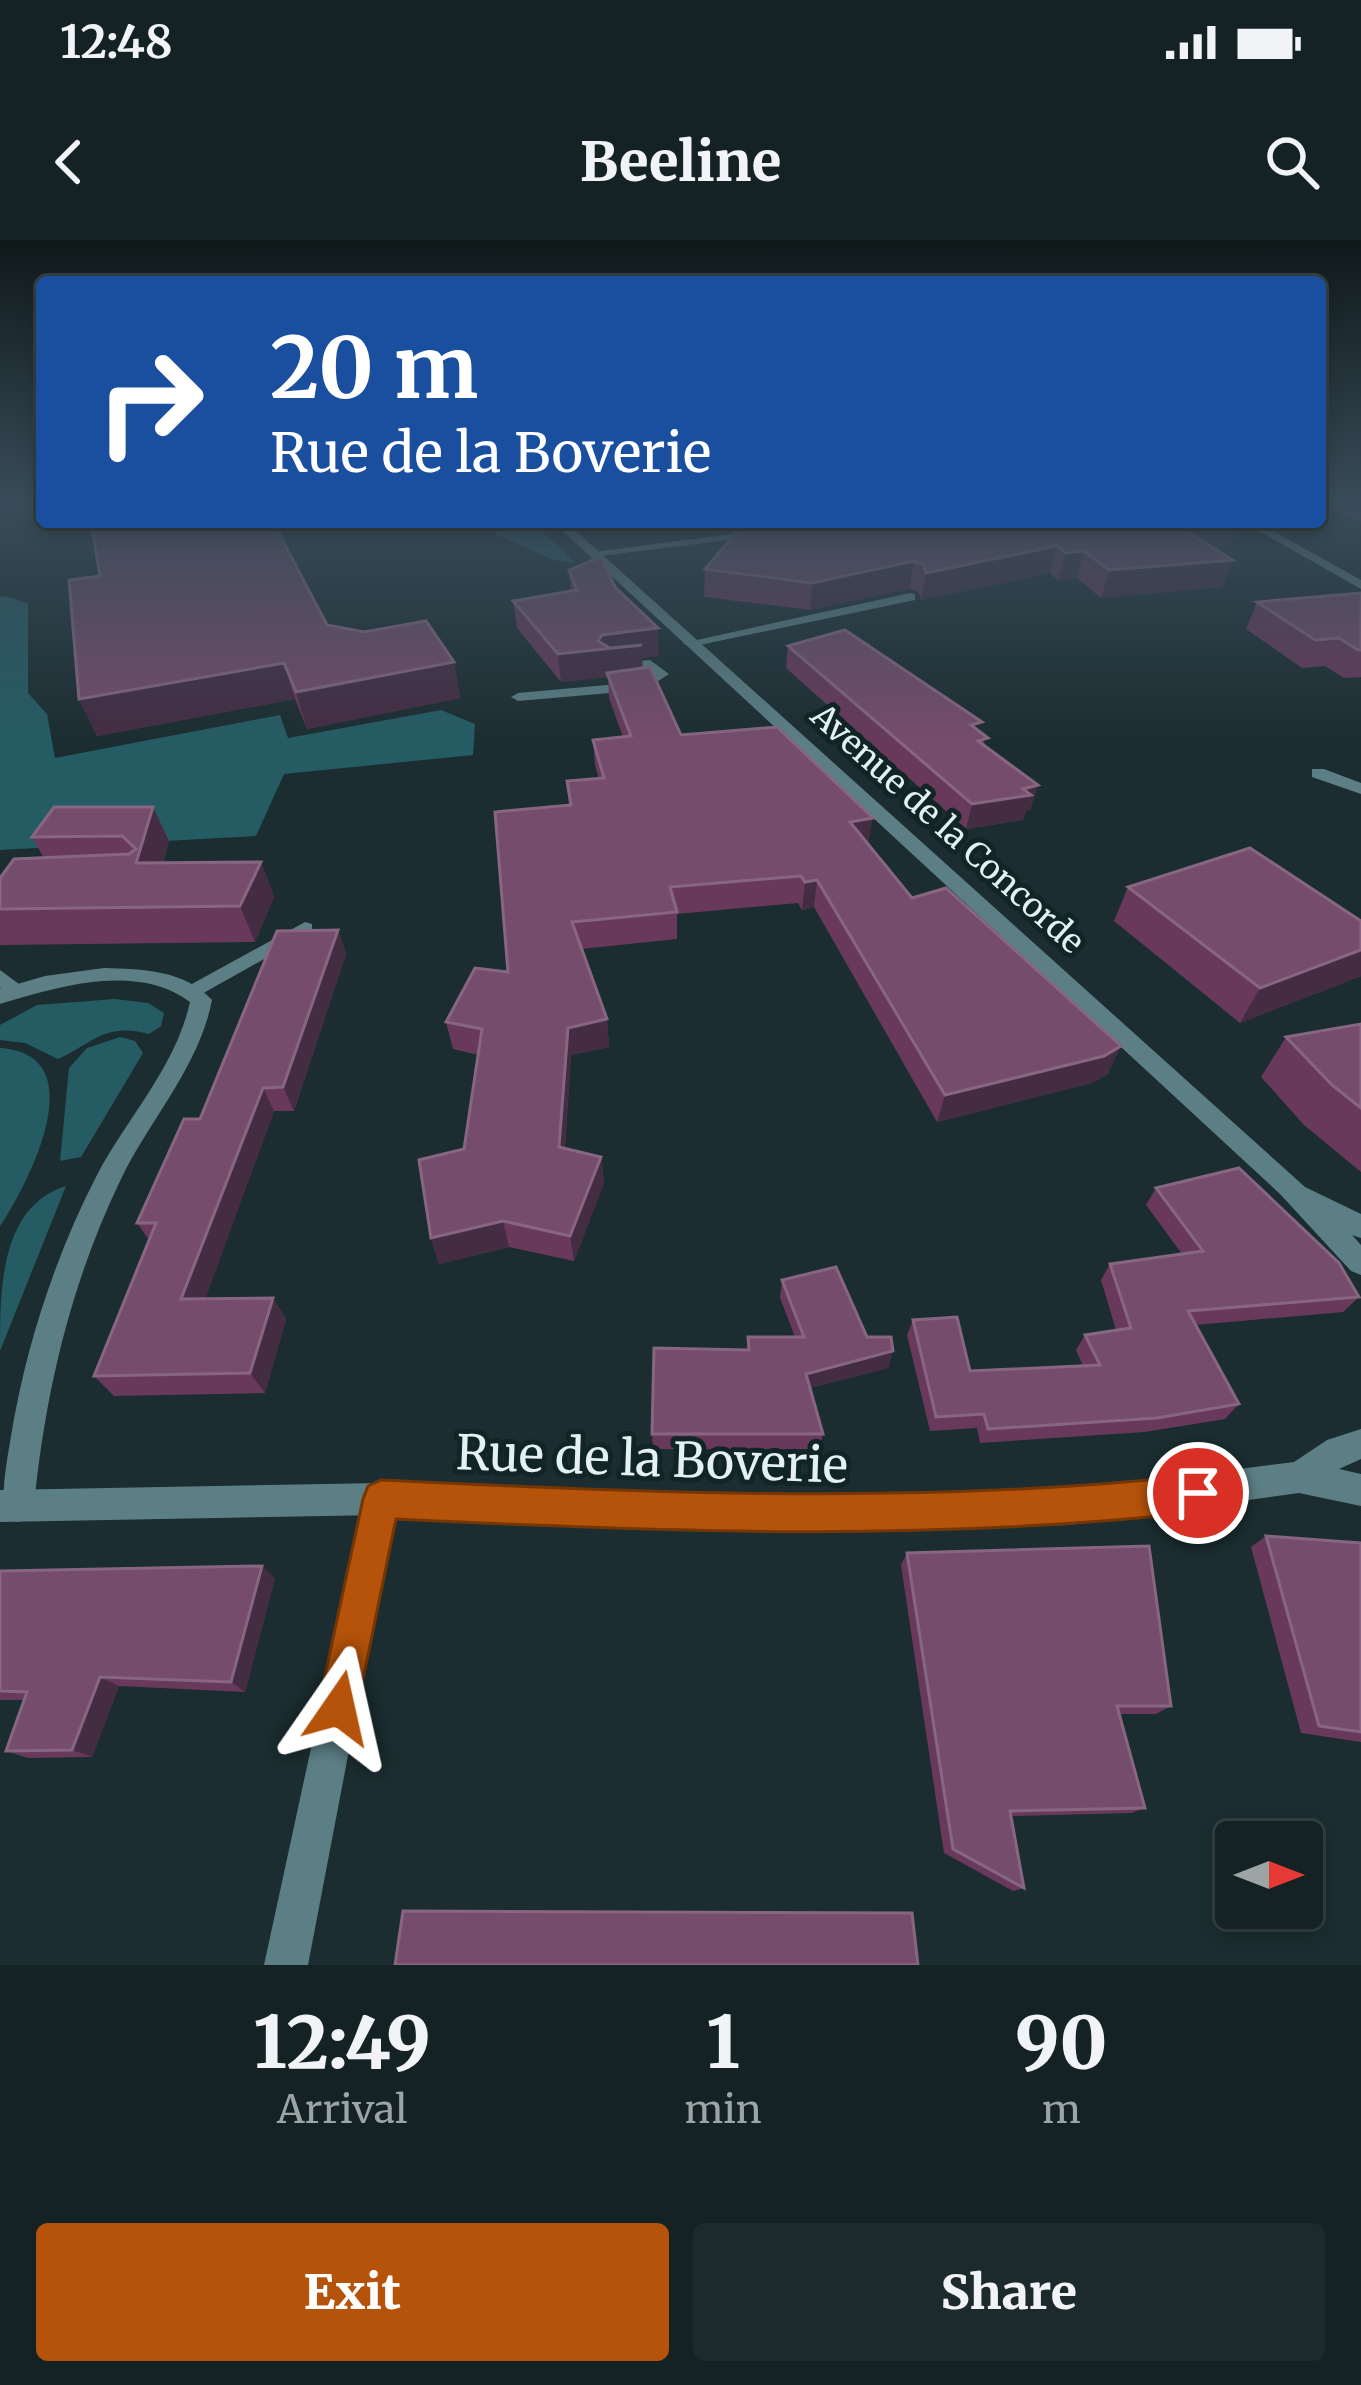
<!DOCTYPE html>
<html lang="en">
<head>
<meta charset="utf-8">
<style>
	body { margin:0; font-family:Merriweather,serif; background:#1d2a2c; color:#f1f3f6; height:100vh; display:flex; flex-direction:column; font-size:45px; white-space:nowrap }
	* { box-sizing:border-box; margin:0 }
	p { font-size:39px; color:#9da4a6 }
	.icon { flex:none; width:66px; height:66px; fill:none; stroke:currentColor; stroke-width:2; stroke-linecap:round; stroke-linejoin:round }
	.map { position:relative; height:1725px; overflow:hidden }
	.side { display:flex; flex-direction:column; background:#142224; flex:1 }
	.side>* { flex:none }
	.top-card { position:absolute; left:36px; top:36px; width:1290px; height:252px; border-radius:12px; box-shadow:0 6px 18px #0003,0 0 0 3px #333f41; background:#1a4fa0; color:#fff; overflow:hidden }
	.needle { width:78px; rotate:90deg }
	.controls { position:absolute; left:1215px; top:1581px; display:grid; gap:24px }
	.controls a { display:grid; place-items:center; width:108px; height:108px; border-radius:12px; background:#142224; box-shadow:0 6px 18px #0003,0 0 0 3px #333f41; font-size:60px }
	.pin { position:absolute; display:grid; place-items:center; width:102px; height:102px; color:#fff; margin:-51px; border:6px solid #fff; border-radius:50%; box-shadow:0 3px 12px #0007 }
	.me { position:absolute; width:132px; margin:-66px; rotate:11deg; stroke-linejoin:round; filter:drop-shadow(0 0 9px #0008) }
	.turn { display:flex; align-items:center; gap:42px; height:252px; padding:0 36px; font-size:54px }
	.turn .icon { width:156px; height:156px; stroke-width:2.5 }
	.turn b { display:block; font-size:84px; line-height:102px }
	.eta { display:flex; justify-content:space-evenly; align-items:center; height:204px; text-align:center }
	.eta b { font-size:72px; font-weight:800; line-height:84px }
	.action { display:flex; gap:24px; margin-top:auto; padding:24px 36px }
	.action a { flex:1; height:138px; border-radius:12px; background:#b45309; color:#fff; font-size:48px; font-weight:800; line-height:138px; text-align:center }
	.action a+a { background:#1d2a2c; color:#f1f3f6 }
	.status { display:flex; justify-content:space-between; align-items:center; height:84px; padding:0 60px; background:#142224; direction:ltr }
	.status svg { height:33px; fill:currentColor }
	header { display:flex; justify-content:space-between; align-items:center; height:156px; padding:0 36px; background:#142224; font-size:54px; font-weight:800 }
	.map>svg:first-child { display:block }
	.green { fill:#255c64 }
	.lines { fill:none; stroke-linecap:round; stroke-linejoin:round }
	.service { fill:#5c7f85; fill-rule:evenodd }
	.minor { fill:#5c7f85; fill-rule:evenodd }
	.tertiary { fill:#5c7f85; fill-rule:evenodd }
	.wall { fill:#68395b }
	.shaded-wall { fill:#442c43 }
	.building { fill:#764c6c; stroke:#876681; stroke-width:3 }
	.route { fill:#b45309; stroke:#753606; stroke-width:3 }
	.labels { text-anchor:middle; stroke-width:10; stroke-linejoin:round; paint-order:stroke }
	.far-street-label { font-size:33px; fill:#e4f0f2; stroke:#112426 }
	.near-street-label { font-size:48px; fill:#e4f0f2; stroke:#112426 }
</style>
</head>
<body>
<div class="status"><b>12:48</b><svg viewBox="0 0 49 12"><path d="M0 12V9h3v3zM5 12V6h3v6zM10 12V3h3v9zM15 12V0h3v12zM26 1h20v11H26zM47 4h2v5h-2z"/></svg></div>
<header><svg class="icon" aria-label="back" viewBox="0 0 24 24"><path d="M15 5l-7 7 7 7"/></svg>Beeline<svg class="icon" aria-label="search" viewBox="0 0 24 24"><circle cx="10" cy="10" r="6"/><path d="M15 15l6 6"/></svg></header>
<div class="map">
<svg width="1361" height="1725" viewBox="0 0 1361 1725">
	<rect width="100%" height="100%" fill="#1b2d30"/>
	<g class="green">
		<polygon points="469,282 533,282 575,323 554,320"/>
		<polygon points="6,356 28,364 28,453 47,474 55,518 280,475 288,498 441,470 475,484 473,515 284,534 256,596 0,610 0,357"/>
		<path d="M115,759L148,763L164,773L161,786L149,794C105,782 93,803 58,819L25,803L0,800V785L37,765Z"/>
		<polygon points="120,797 135,801 143,813 81,917 60,921 69,828 87,808"/>
		<path d="M0,808C96,814 28,944 0,986Z"/>
		<path d="M66,946L0,1111C0,1048 0,967 66,946Z"/>
	</g>
	<g class="lines">
		<g class="service">
			<polygon points="910,353 915,354 915,360 690,407 683,403"/>
			<polygon points="650,420 669,434 644,450 518,461 511,457 518,453 640,442 653,434 647,429 614,431 607,427 614,423"/>
			<polygon points="1312,529 1324,529 1361,543 1361,554 1312,537"/>
			<polygon points="305,682 312,684 312,692 200,755 184,755 181,750"/>
			<polygon points="0,730 27,750 24,755 8,755 0,748"/>
		</g>
		<g class="minor">
			<polygon points="1243,282 1257,282 1361,340 1361,349"/>
			<polygon points="763,290 767,295 592,317 586,313"/>
			<path d="M104,728C142,729 185,730 212,760C199,827 150,879 121,939C71,1042 45,1153 34,1266L30,1278L18,1282L6,1278C0,1254 7,1221 11,1196C26,1105 56,1014 98,933C128,877 176,826 190,762C137,722 57,747 0,764V749L45,736Z"/>
			<polygon points="381,1243 393,1247 397,1259 308,1725 264,1725 365,1259 369,1247"/>
		</g>
		<g class="tertiary">
			<polygon points="553,282 566,282 1305,947 1361,974 1361,998 1352,995 1361,1005 1361,1035 1351,1031 1280,954"/>
			<polygon points="1361,1189 1361,1219 1339,1229 1361,1234 1361,1266 1299,1253 1068,1285 854,1290 661,1290 381,1275 0,1282 0,1250 381,1243 661,1256 1068,1251 1294,1222 1327,1200"/>
		</g>
	</g>
	<g class="wall">
		<polygon points="1320,262 1361,262 1361,283 1320,263"/>
		<polygon points="745,282 1239,282 1229,306 1212,307 1233,320 1222,347 1101,358 1077,338 1058,340 1050,333 921,360 918,351 909,349 810,370 704,357 705,329"/>
		<polygon points="569,330 615,347 659,416 642,418 643,428 681,495 868,605 912,658 1108,834 1092,843 937,882 814,667 802,670 798,663 677,674 677,699 581,709 607,779 609,807 571,815 565,908 601,917 604,943 574,1021 509,1007 439,1024 431,998 464,909 478,815 453,809 446,782 508,732 569,565 567,541 599,538 595,526 593,500 623,497 609,458 608,437 561,442 517,388 513,361 571,351"/>
		<polygon points="100,336 327,385 454,422 460,458 307,489 295,459 97,496 79,459"/>
		<polygon points="1361,353 1361,437 1344,438 1325,426 1302,428 1246,389 1257,362"/>
		<polygon points="788,406 979,491 986,506 1038,545 1030,570 1026,571 1023,580 966,589 786,428"/>
		<polygon points="153,567 169,601 163,623 261,622 274,657 255,702 0,705 0,638 44,618 32,597"/>
		<polygon points="1128,647 1361,681 1361,736 1240,783 1114,681"/>
		<polygon points="338,690 346,714 294,871 274,871 205,1059 273,1058 286,1079 265,1153 114,1156 94,1136 149,1000 137,983 200,879"/>
		<polygon points="1361,784 1361,932 1304,885 1261,837 1286,797"/>
		<polygon points="1156,948 1359,1057 1343,1072 1195,1085 1239,1164 1225,1179 1145,1192 980,1203 977,1188 930,1191 907,1095 913,1080 970,1131 1083,1126 1076,1110 1085,1095 1116,1090 1101,1040 1110,1024 1182,1014 1146,965"/>
		<polygon points="782,1040 867,1097 893,1111 888,1128 810,1148 823,1194 819,1209 653,1209 652,1194 747,1110 748,1097 795,1097 780,1058"/>
		<polygon points="1266,1296 1361,1303 1361,1502 1301,1493 1251,1307"/>
		<polygon points="907,1313 1171,1466 1156,1474 1119,1474 1145,1568 1131,1573 1011,1576 1024,1648 1013,1651 944,1613 901,1325"/>
		<polygon points="0,1331 275,1338 245,1452 119,1446 92,1517 28,1518 6,1511 24,1460 0,1460"/>
	</g>
	<g class="shaded-wall">
		<polygon points="1212,282 1239,282 1229,306 1168,311 1176,285"/>
		<polygon points="1057,306 1050,333 921,360 926,333"/>
		<polygon points="1084,311 1077,338 1058,340 1066,313"/>
		<polygon points="1233,320 1222,347 1101,358 1109,330"/>
		<polygon points="914,321 909,349 810,370 812,343"/>
		<polygon points="658,388 659,416 642,418 643,434 607,433 608,437 561,442 558,414 602,395"/>
		<polygon points="454,422 460,458 307,489 296,452"/>
		<polygon points="284,423 295,459 97,496 79,459"/>
		<polygon points="1038,545 1030,570 1026,571 1023,580 966,589 972,564"/>
		<polygon points="153,567 169,601 153,659 136,623"/>
		<polygon points="873,578 868,605 850,582"/>
		<polygon points="261,622 274,657 255,702 240,666"/>
		<polygon points="817,640 814,667 802,670 805,642"/>
		<polygon points="338,690 346,714 294,871 283,847"/>
		<polygon points="1361,710 1361,736 1240,783 1260,748"/>
		<polygon points="607,779 609,807 571,815 563,934 559,907 568,788"/>
		<polygon points="1121,806 1108,834 1092,843 937,882 945,855"/>
		<polygon points="263,848 274,871 197,1081 181,1059"/>
		<polygon points="601,917 604,943 574,1021 570,996"/>
		<polygon points="503,981 509,1007 439,1024 431,998"/>
		<polygon points="273,1058 286,1079 265,1153 250,1133"/>
		<polygon points="893,1111 888,1128 802,1150 806,1134"/>
		<polygon points="262,1326 275,1338 245,1452 231,1442"/>
		<polygon points="100,1437 119,1446 92,1517 72,1510"/>
	</g>
	<g class="building">
		<polygon points="91,282 273,282 327,385 364,392 426,381 454,422 296,452 284,423 79,459 69,340 100,336"/>
		<polygon points="745,282 1212,282 1176,285 1233,320 1109,330 1084,311 1066,313 1057,306 926,333 923,324 914,321 812,343 705,329"/>
		<polygon points="601,317 615,347 658,388 602,395 598,401 610,408 642,405 558,414 513,361 577,350 569,330"/>
		<polygon points="1361,353 1361,410 1358,410 1339,398 1315,400 1257,362"/>
		<polygon points="845,390 982,482 971,485 988,498 978,501 1038,545 1023,549 1031,555 972,564 788,406"/>
		<polygon points="650,427 681,495 777,487 873,578 850,582 912,658 946,648 1121,806 1104,816 945,855 817,640 805,642 801,636 670,647 677,672 572,682 607,779 568,788 559,907 601,917 570,996 503,981 431,998 419,920 464,909 482,789 446,782 475,728 508,732 495,572 571,565 567,541 604,538 593,500 631,496 607,433"/>
		<polygon points="54,567 153,567 136,623 261,622 240,666 0,669 0,638 14,619 129,614 136,609 122,596 32,597"/>
		<polygon points="1250,608 1361,681 1361,710 1260,748 1128,647"/>
		<polygon points="338,690 283,847 263,848 181,1059 273,1058 250,1133 94,1136 156,983 137,983 184,879 200,879 277,691"/>
		<polygon points="1361,784 1361,868 1332,845 1286,797"/>
		<polygon points="1239,928 1339,1023 1359,1057 1188,1071 1239,1164 1157,1178 988,1189 984,1174 936,1177 913,1080 957,1077 970,1131 1100,1125 1085,1095 1131,1088 1110,1024 1203,1011 1156,948"/>
		<polygon points="836,1027 867,1097 891,1097 893,1111 806,1134 823,1194 652,1194 654,1108 749,1110 748,1097 804,1097 782,1040"/>
		<polygon points="1266,1296 1361,1303 1361,1492 1319,1486"/>
		<polygon points="1149,1306 1171,1466 1117,1466 1145,1568 1010,1571 1024,1648 953,1609 907,1313"/>
		<polygon points="262,1326 231,1442 100,1437 72,1510 6,1511 27,1452 0,1451 0,1331"/>
		<polygon points="403,1671 912,1673 918,1725 395,1725"/>
	</g>
	<linearGradient id="sky" x2="0" y2="1"><stop stop-color="#0f191a"/><stop offset="0.52" stop-color="#394c59"/><stop offset="1" stop-color="#394c59" stop-opacity="0"/></linearGradient>
	<rect width="1361" height="504" fill="url(#sky)"/>
	<path class="route" d="M1198,1235L1211,1240L1217,1253L1211,1267L1198,1272C931,1302 664,1292 396,1279L354,1483L339,1490L324,1483L318,1468L363,1259L368,1246L381,1240C654,1253 926,1265 1198,1235Z"/>
	<g class="labels">
		<g class="far-street-label">
			<text transform="translate(948 588) rotate(42)" y="12">Avenue de la Concorde</text>
		</g>
		<g class="near-street-label">
			<text transform="translate(652 1219) rotate(2)" y="17">Rue de la Boverie</text>
		</g>
	</g>
</svg>
<div class="controls">
<a><svg class="needle" viewBox="-14 -14 28 28"><path d="M0-13l5 13h-10z" fill="#e53935"/><path d="M0 13l5-13h-10z" fill="#9da4a6"/></svg></a>
</div>
<div class="pin" style="left:1198px;top:1253px;background:#d93025"><svg class="icon" aria-label="arrive" viewBox="0 0 24 24"><path d="M6 21V4h12l-3 4 3 4H6"/></svg></div>
<svg class="me" style="left:339px;top:1468px" viewBox="-20 -20 40 40"><path d="M0-17L14 15 0 8-14 15z" fill="#b45309" stroke="#fff" stroke-width="4"/></svg>
<div class="top-card">
<div class="turn"><svg class="icon" aria-label="right" viewBox="0 0 24 24"><path d="M7 20v-9h11M14 6l5 5-5 5"/></svg><div><b>20 m</b>Rue de la Boverie</div></div>
</div>
</div>
<section class="side">
<div class="eta">
<div><b>12:49</b><p>Arrival</p></div>
<div><b>1</b><p>min</p></div>
<div><b>90</b><p>m</p></div>
</div>
<div class="action"><a>Exit</a><a>Share</a></div>
</section>
</body>
</html>
